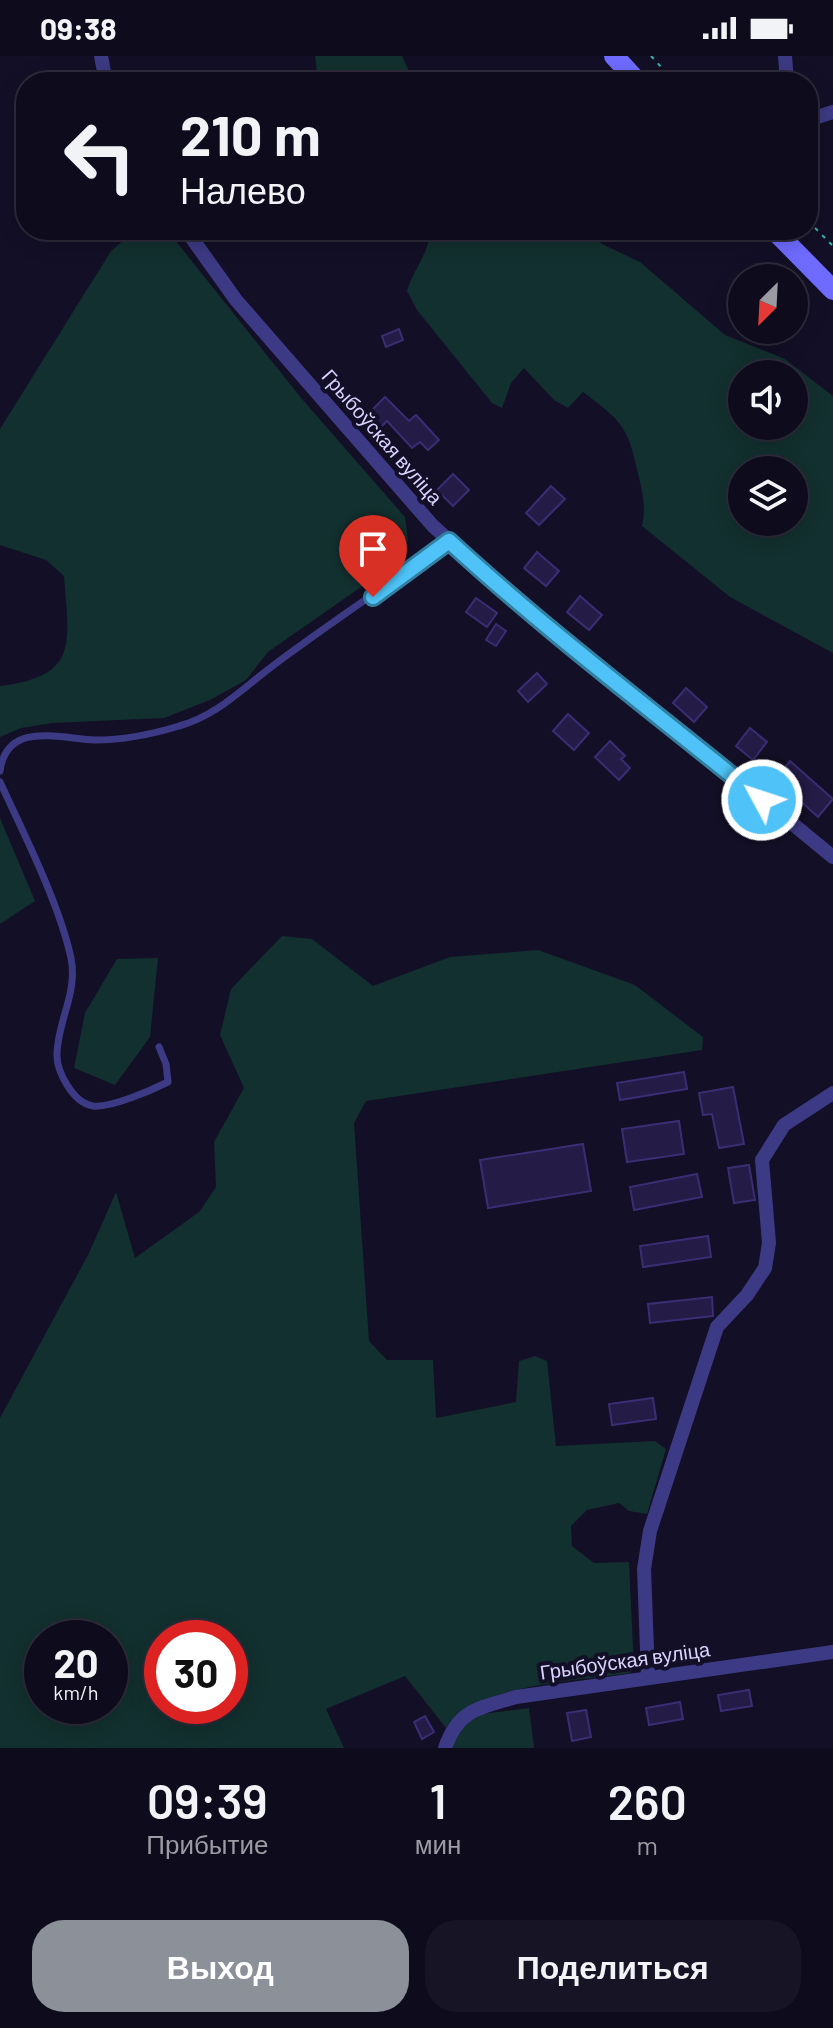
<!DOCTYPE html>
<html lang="ru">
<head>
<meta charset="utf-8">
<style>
	body { margin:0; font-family:Barlow,sans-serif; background:#171425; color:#f1f3f6; height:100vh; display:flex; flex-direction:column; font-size:30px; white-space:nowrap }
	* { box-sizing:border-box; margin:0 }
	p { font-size:26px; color:#9b9ba3 }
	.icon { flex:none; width:44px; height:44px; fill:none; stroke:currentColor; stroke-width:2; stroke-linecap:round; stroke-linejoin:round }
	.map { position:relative; height:1692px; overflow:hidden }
	.drawer { display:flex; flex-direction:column; background:#0e0b1c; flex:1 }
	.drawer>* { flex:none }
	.banner { position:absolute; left:16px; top:16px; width:802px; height:168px; border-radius:32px; box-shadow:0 4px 20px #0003,0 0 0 2px #2e2b3b; background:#0e0b1c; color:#f1f3f6; overflow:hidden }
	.needle { width:52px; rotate:204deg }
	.fabs { position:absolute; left:728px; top:208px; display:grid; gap:16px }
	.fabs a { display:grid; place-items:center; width:80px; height:80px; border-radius:50%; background:#0e0b1c; box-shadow:0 4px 20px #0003,0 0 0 2px #2e2b3b; font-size:40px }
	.speed { position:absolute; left:24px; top:1564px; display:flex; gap:16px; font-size:40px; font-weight:700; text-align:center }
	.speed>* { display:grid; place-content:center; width:104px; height:104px; border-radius:50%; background:#0e0b1c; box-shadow:0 4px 20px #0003,0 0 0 2px #2e2b3b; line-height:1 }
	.speed small { font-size:20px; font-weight:400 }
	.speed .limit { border:12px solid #d22; background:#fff; color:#111 }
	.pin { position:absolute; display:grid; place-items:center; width:68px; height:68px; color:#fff; margin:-82px -34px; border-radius:50% 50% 50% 0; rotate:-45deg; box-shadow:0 0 8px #0007 }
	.pin .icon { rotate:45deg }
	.me { position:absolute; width:88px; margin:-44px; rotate:310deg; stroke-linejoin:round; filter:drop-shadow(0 0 6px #0008) }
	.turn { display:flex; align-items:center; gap:28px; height:168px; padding:0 32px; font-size:36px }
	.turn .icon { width:104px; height:104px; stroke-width:2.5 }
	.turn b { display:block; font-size:56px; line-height:68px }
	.eta { display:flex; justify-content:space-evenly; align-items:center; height:136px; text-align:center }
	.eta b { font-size:48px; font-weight:600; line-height:56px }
	.cta { display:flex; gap:16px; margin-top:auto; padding:16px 32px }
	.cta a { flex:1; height:92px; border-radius:32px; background:#8c9099; color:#fff; font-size:32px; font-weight:600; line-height:92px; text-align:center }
	.cta a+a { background:#171425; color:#f1f3f6 }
	.status { display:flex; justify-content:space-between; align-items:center; height:56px; padding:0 40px; background:#0e0b1c; direction:ltr }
	.status svg { height:22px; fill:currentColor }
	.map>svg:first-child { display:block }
	.green { fill:#12302f; fill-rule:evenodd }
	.building { fill:#241b47; stroke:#3b2d73; stroke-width:2 }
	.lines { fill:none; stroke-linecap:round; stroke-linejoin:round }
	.path { stroke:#2fb8b0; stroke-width:2; stroke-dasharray:4 6; stroke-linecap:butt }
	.service { stroke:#3d3a85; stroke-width:7 }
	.minor { stroke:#3d3a85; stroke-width:14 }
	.secondary { stroke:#6f6bff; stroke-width:20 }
	.route-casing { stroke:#337fa1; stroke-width:20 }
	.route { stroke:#4fc3f7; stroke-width:14 }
	.labels { text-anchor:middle; stroke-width:8; stroke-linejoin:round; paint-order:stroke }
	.street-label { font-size:20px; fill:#d9d4ff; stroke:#130f26 }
</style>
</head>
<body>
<div class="status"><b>09:38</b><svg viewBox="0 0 49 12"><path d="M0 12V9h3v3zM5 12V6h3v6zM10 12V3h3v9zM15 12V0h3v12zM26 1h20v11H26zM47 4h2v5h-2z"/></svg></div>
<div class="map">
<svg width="833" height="1692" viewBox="0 0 833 1692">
	<rect width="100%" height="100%" fill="#130f26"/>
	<g class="green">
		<polygon points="315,0 402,0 414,26 318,26"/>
		<path d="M167,174L302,343L405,461L408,483L404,501L268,596L246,624L210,644L164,662L52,667L21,672L0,681V630C79,620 69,588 64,520L46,504L0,489V373L111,195L135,175Z"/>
		<path d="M430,174H586L602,188L640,206L725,279L785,303L833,340V597L730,541L642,470C646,452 643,439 639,421C628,371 624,367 583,336L568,352L554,344L524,312L511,327L502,352L492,347L417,254L407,235C413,214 430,196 430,174ZM794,318V370H742V318ZM794,414V466H742V414Z"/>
		<polygon points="0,762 35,845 0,868"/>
		<path d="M282,880L312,883L373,930L450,901L538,894L635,929L703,981L702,994L366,1045L354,1067L369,1285L387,1304H433L436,1362L516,1346L519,1305L535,1300L547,1305L556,1390L655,1385L666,1393L647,1458L629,1455L619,1447L587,1454L571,1470L572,1490L594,1507L629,1506L634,1613L630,1617C580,1625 474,1628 446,1672L405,1620L326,1653L344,1692H0V1362L89,1197L116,1136L135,1202L199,1156L216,1131L214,1086L244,1032L220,979L231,933ZM42,1582H110V1650H42ZM162,1582H230V1650H162Z"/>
		<polygon points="158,902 150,981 115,1029 74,1012 85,957 117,903"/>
		<polygon points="529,1652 534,1692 448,1692 460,1668 482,1658"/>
	</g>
	<g class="building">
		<polygon points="399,273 403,284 386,291 382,280"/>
		<polygon points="385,341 409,365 416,359 439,384 428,394 420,386 412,392 387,365 378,374 365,361"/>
		<polygon points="453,418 469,434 453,450 437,434"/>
		<polygon points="551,430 565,443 539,469 526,457"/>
		<polygon points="537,496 559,515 546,530 524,512"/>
		<polygon points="580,540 602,559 589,574 567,556"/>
		<polygon points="476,542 497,557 487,571 466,556"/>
		<polygon points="496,568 506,575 496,590 486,584"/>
		<polygon points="537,617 547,628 528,646 518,635"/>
		<polygon points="686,632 707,651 694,666 673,647"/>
		<polygon points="568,658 589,677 574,694 553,675"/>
		<polygon points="750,672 767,686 753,704 736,690"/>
		<polygon points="610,685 625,700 621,703 630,712 619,724 595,701"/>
		<polygon points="790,705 833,743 818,761 776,723"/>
		<polygon points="684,1016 687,1033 620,1044 617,1027"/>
		<polygon points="733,1031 744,1088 719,1092 712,1058 703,1059 699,1037"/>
		<polygon points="679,1065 684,1098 627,1106 622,1073"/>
		<polygon points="583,1088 591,1135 488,1152 480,1104"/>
		<polygon points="749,1109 755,1144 734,1147 728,1112"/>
		<polygon points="697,1118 702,1141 634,1154 630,1131"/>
		<polygon points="708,1180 711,1201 643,1211 640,1190"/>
		<polygon points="712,1241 713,1260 650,1267 648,1248"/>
		<polygon points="653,1342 656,1363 612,1369 609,1348"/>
		<polygon points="749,1634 752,1650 721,1655 718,1639"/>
		<polygon points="680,1646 683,1663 649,1669 646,1652"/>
		<polygon points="586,1654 591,1681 572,1685 567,1657"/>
		<polygon points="425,1660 434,1676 422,1683 414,1666"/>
	</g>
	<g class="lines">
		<g class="path">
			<polyline points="651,0 675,26"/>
			<polyline points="808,165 833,190"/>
		</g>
		<g class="service">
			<path d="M0,715C7,664 61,683 95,684C123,684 153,678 179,670C216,660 241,634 270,612C328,568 390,528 449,485"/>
			<path d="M0,726C24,778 59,847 71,902C78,937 58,964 57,997C56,1015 73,1047 93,1050C111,1052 152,1034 168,1026L166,1008L159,991"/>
		</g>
		<g class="minor">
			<polyline points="101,0 106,26"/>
			<polyline points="785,0 787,26"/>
			<polyline points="808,64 833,56"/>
			<polyline points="186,174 236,244 433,470 568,591 641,643 833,801"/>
			<polyline points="648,1620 644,1513 650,1475 717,1271 747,1239 765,1212 769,1187 762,1104 784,1069 833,1037"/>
			<path d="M445,1692C458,1653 480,1652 516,1641L833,1596"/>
		</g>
		<g class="secondary">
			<polyline points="614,0 638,26"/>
			<polyline points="774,174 833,234"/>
		</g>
	</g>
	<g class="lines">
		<defs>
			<path id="route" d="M373,541L449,485C549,577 657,658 762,744"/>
		</defs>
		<use href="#route" class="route-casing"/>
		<use href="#route" class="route"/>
	</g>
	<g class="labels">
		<g class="street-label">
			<text transform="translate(382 381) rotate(49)" y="7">Грыбоўская вуліца</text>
			<text transform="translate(625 1605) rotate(-8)" y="7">Грыбоўская вуліца</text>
		</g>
	</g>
</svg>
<div class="fabs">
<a><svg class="needle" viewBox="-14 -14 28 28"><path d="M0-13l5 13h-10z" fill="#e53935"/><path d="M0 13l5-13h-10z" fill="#9b9ba3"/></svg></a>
<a><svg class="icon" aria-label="sound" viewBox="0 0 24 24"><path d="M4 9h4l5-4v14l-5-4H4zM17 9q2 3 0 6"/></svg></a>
<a><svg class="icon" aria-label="layers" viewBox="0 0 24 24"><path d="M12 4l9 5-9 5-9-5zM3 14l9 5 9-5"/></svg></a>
</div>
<div class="speed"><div>20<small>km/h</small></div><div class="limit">30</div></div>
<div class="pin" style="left:373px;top:541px;background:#d93025"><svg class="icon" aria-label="arrive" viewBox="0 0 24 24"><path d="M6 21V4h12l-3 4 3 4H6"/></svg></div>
<svg class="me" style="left:762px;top:744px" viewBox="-20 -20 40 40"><circle r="17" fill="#4fc3f7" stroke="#fff" stroke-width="3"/><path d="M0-11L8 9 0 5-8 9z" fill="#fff"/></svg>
<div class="banner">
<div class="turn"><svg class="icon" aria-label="left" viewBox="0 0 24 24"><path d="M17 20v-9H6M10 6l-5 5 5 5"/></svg><div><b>210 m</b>Налево</div></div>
</div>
</div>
<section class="drawer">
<div class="eta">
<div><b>09:39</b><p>Прибытие</p></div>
<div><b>1</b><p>мин</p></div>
<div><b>260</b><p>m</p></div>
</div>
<div class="cta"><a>Выход</a><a>Поделиться</a></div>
</section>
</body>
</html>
